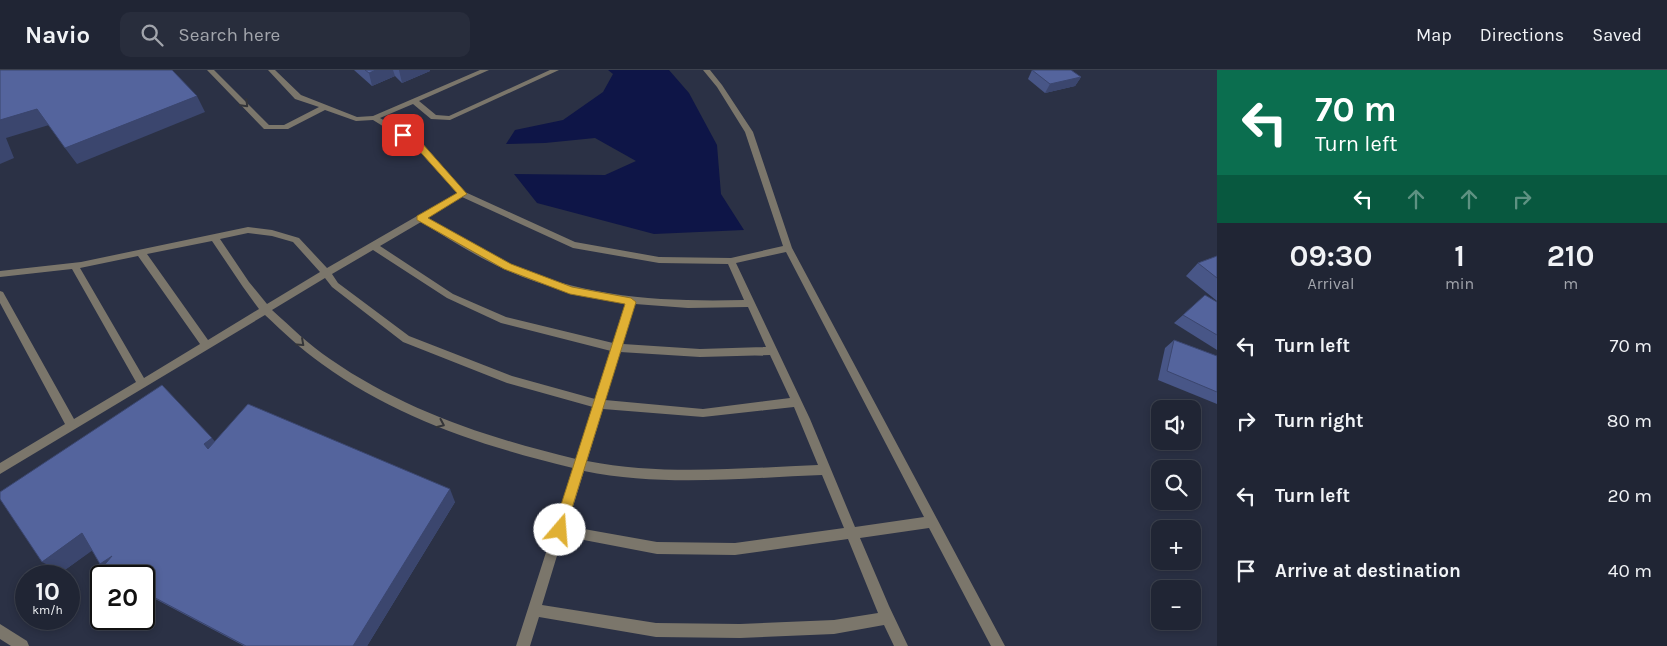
<!DOCTYPE html>
<html lang="en">
<head>
<meta charset="utf-8">
<style>
	body { margin:0; font-family:Karla,sans-serif; background:#282d3c; color:#f1f3f6; height:100vh; display:flex; flex-direction:column; font-size:19px; white-space:nowrap }
	* { box-sizing:border-box; margin:0 }
	p { font-size:16px; color:#a2a5ac }
	.icon { flex:none; width:28px; height:28px; fill:none; stroke:currentColor; stroke-width:2; stroke-linecap:round; stroke-linejoin:round }
	.map { position:relative; flex:1; overflow:hidden }
	.side { display:flex; flex-direction:column; background:#202534; width:450px }
	.side>* { flex:none }
	.banner { background:#0b6e4f; color:#fff; overflow:hidden }
	.fabs { position:absolute; left:1151px; top:330px; display:grid; gap:10px }
	.fabs a { display:grid; place-items:center; width:50px; height:50px; border-radius:10px; background:#202534; box-shadow:0 2px 8px #0003,0 0 0 1px #3d424f; font-size:25px }
	.speed { position:absolute; left:15px; top:495px; display:flex; gap:10px; font-size:25px; font-weight:700; text-align:center }
	.speed>* { display:grid; place-content:center; width:65px; height:65px; border-radius:50%; background:#202534; box-shadow:0 2px 8px #0003,0 0 0 1px #3d424f; line-height:1 }
	.speed small { font-size:12px; font-weight:400 }
	.speed .limit { border:2px solid #111; border-radius:8px; background:#fff; color:#111 }
	.pin { position:absolute; display:grid; place-items:center; width:42px; height:42px; color:#fff; margin:-21px; border-radius:10px; box-shadow:0 2px 8px #0006 }
	.me { position:absolute; width:55px; margin:-28px; rotate:18deg; stroke-linejoin:round; filter:drop-shadow(0 0 4px #0008) }
	.turn { display:flex; align-items:center; gap:18px; height:105px; padding:0 15px; font-size:22px }
	.turn .icon { width:65px; height:65px; stroke-width:2.5 }
	.turn b { display:block; font-size:35px; line-height:42px }
	.lanes { display:flex; align-items:center; height:48px; padding:0 15px; background:#0003; justify-content:center; gap:25px; direction:ltr }
	.lanes .off { opacity:.35 }
	.eta { display:flex; justify-content:space-evenly; align-items:center; height:85px; text-align:center }
	.eta b { font-size:30px; font-weight:700; line-height:35px }
	ul { padding:0; list-style:none }
	li { display:flex; align-items:center; gap:15px; height:75px; padding:0 15px }
	li div { flex:1 }
	li b { display:block; font-size:19px }
	li em { font-style:normal }
	header { display:flex; align-items:center; gap:30px; box-sizing:border-box; height:70px; padding:0 25px; background:#202534; border-bottom:1px solid #3d424f }
	header strong { font-size:24px }
	nav { display:flex; gap:28px; margin-inline-start:auto; font-size:18px }
	.search { width:350px; height:45px; background:#282d3c; display:flex; align-items:center; gap:12px; box-sizing:border-box; padding:0 18px; border-radius:10px; color:#a2a5ac; font-size:19px }
	main { display:flex; flex:1; min-height:0 }
	.map>svg:first-child { display:block }
	.water { fill:#0e1547 }
	.lines { fill:none; stroke-linecap:round; stroke-linejoin:round }
	.lane { fill:#7b766b; fill-rule:evenodd }
	.wall { fill:#485687 }
	.shaded-wall { fill:#3b466e }
	.building { fill:#54649d; stroke:#3b466e }
	.oneway { stroke:#343539 }
	.route { fill:#e0b034; stroke:#927222 }
</style>
</head>
<body>
<header>
<strong>Navio</strong>
<div class="search"><svg class="icon" aria-label="search" viewBox="0 0 24 24"><circle cx="10" cy="10" r="6"/><path d="M15 15l6 6"/></svg>Search here</div>
<nav><a>Map</a><a>Directions</a><a>Saved</a></nav>
</header>
<main>
<div class="map">
<svg width="1217" height="576" viewBox="0 0 1217 576">
	<rect width="100%" height="100%" fill="#2b3145"/>
	<polygon class="water" points="608,0 669,0 689,23 717,75 721,124 744,160 654,164 537,133 514,104 605,105 636,91 595,68 545,73 506,74 515,60 563,50 603,22 613,4"/>
	<g class="lines">
		<g class="lane">
			<path d="M207,0H214L269,55H284L319,37L295,29L268,0H275L301,25L357,47L373,46L480,0H489L419,31L436,45L449,46L550,0H559L450,50L431,49L413,34L380,48L421,72L465,122L575,172L659,187L731,188L783,176L745,62L717,17L703,0H710L722,15L753,62L792,178L1005,576H991L929,458L860,468L889,536L908,576H894L884,555L834,564L740,568L656,567L539,547L530,576H516L573,398C485,377 396,348 322,294C301,279 283,262 265,245L0,404V393L65,354L0,233V221L3,222L74,349L136,312L72,199L0,207V201L81,192L248,157L272,160L299,168L327,198L457,123L415,76L373,50L356,51L325,40L288,59H264ZM462,127L573,178L659,193L728,194L744,230C665,232 584,228 510,194C481,181 455,164 427,148ZM421,152C448,168 475,186 504,199C543,217 584,226 626,233L613,273L506,247L453,224L380,176ZM248,163L272,166L293,172L320,202L267,234L249,212L220,169ZM212,171L243,217L259,239L208,270L147,184ZM373,180L447,228L501,253L611,281L595,329L512,306L409,266L338,213L332,204ZM786,182L924,447L855,457L810,349L736,193ZM138,186L200,274L144,308L80,198ZM325,208L332,217L403,272L507,313L593,337L576,389C489,368 405,341 330,289C309,275 291,257 272,240ZM635,234L688,238L748,237L766,277L700,279L623,274ZM620,282L700,287L770,285L790,328L703,339L605,330ZM794,337L818,395C742,398 663,406 587,391L603,339L703,347ZM584,401C662,417 743,408 822,405L844,458L735,473L657,472L567,456ZM563,466L657,484L735,485L848,469L878,543L834,550L740,554L656,553L542,535Z"/>
			<polygon points="0,554 27,571 29,576 11,576 0,569"/>
		</g>
	</g>
	<g class="wall">
		<polygon points="354,0 430,0 430,1 402,13 395,6 372,16"/>
		<polygon points="1032,0 1081,7 1075,16 1045,23 1028,9"/>
		<polygon points="1217,186 1217,231 1186,206 1198,193"/>
		<polygon points="1217,232 1217,280 1174,253 1183,245"/>
		<polygon points="1174,270 1217,286 1217,334 1158,310 1165,278"/>
		<polygon points="215,371 455,432 367,576 244,576 144,523 144,506 113,506 101,499 103,496 100,494 92,480 62,502"/>
	</g>
	<g class="shaded-wall">
		<polygon points="376,0 393,0 395,6 372,16 369,3"/>
		<polygon points="399,0 430,0 430,1 402,13"/>
		<polygon points="1081,7 1075,16 1045,23 1050,14"/>
		<polygon points="197,26 205,42 77,94 65,78"/>
		<polygon points="37,39 49,55 6,68 14,88 0,94 0,50"/>
		<polygon points="212,368 224,382 208,379 204,374"/>
		<polygon points="450,419 455,432 367,576 353,576"/>
		<polygon points="82,463 100,475 62,502 42,492"/>
		<polygon points="112,486 118,505 100,494"/>
	</g>
	<g class="building">
		<polygon points="0,0 172,0 197,26 65,78 37,39 0,50"/>
		<polygon points="365,0 376,0 369,3"/>
		<polygon points="1032,0 1071,0 1081,7 1050,14"/>
		<polygon points="1217,186 1217,208 1198,193"/>
		<polygon points="1205,225 1217,232 1217,265 1183,245"/>
		<polygon points="1174,270 1217,286 1217,322 1167,301"/>
		<polygon points="162,315 212,368 204,374 208,379 248,334 450,419 353,576 246,576 144,522 144,506 114,506 101,499 112,486 100,494 82,463 42,492 0,429 0,422"/>
	</g>
	<defs><path id="oneway-chevron" d="M-2-3.5L2.5 0L-2 3.5" fill="none" stroke-width="1.6" stroke-linecap="round" stroke-linejoin="round" transform="scale(1.25)"/></defs>
	<g class="oneway">
		<use href="#oneway-chevron" transform="translate(245 34) rotate(45)"/>
		<use href="#oneway-chevron" transform="translate(301 273) rotate(42)"/>
		<use href="#oneway-chevron" transform="translate(441 354) rotate(24)"/>
	</g>
	<polygon class="route" points="403,63 421,72 467,124 428,148 511,194 572,217 631,228 636,232 564,464 560,466 555,464 553,460 625,234 570,224 504,199 417,150 417,146 457,123 415,76 400,67 400,64"/>
</svg>
<div class="fabs">
<a><svg class="icon" aria-label="sound" viewBox="0 0 24 24"><path d="M4 9h4l5-4v14l-5-4H4zM17 9q2 3 0 6"/></svg></a>
<a><svg class="icon" aria-label="search" viewBox="0 0 24 24"><circle cx="10" cy="10" r="6"/><path d="M15 15l6 6"/></svg></a>
<a>+</a>
<a>−</a>
</div>
<div class="speed"><div>10<small>km/h</small></div><div class="limit">20</div></div>
<div class="pin" style="left:403px;top:65px;background:#d93025"><svg class="icon" aria-label="arrive" viewBox="0 0 24 24"><path d="M6 21V4h12l-3 4 3 4H6"/></svg></div>
<svg class="me" style="left:560px;top:460px" viewBox="-20 -20 40 40"><circle r="19" fill="#fff"/><path d="M0-13L10 11 0 6-10 11z" fill="#e0b034"/></svg>
</div>
<section class="side">
<div class="banner">
<div class="turn"><svg class="icon" aria-label="left" viewBox="0 0 24 24"><path d="M17 20v-9H6M10 6l-5 5 5 5"/></svg><div><b>70 m</b>Turn left</div></div>
<div class="lanes"><svg class="icon" aria-label="left" viewBox="0 0 24 24"><path d="M17 20v-9H6M10 6l-5 5 5 5"/></svg><svg class="icon off" aria-label="ahead" viewBox="0 0 24 24"><path d="M12 20V5M6 11l6-6 6 6"/></svg><svg class="icon off" aria-label="ahead" viewBox="0 0 24 24"><path d="M12 20V5M6 11l6-6 6 6"/></svg><svg class="icon off" aria-label="right" viewBox="0 0 24 24"><path d="M7 20v-9h11M14 6l5 5-5 5"/></svg></div>
</div>
<div class="eta">
<div><b>09:30</b><p>Arrival</p></div>
<div><b>1</b><p>min</p></div>
<div><b>210</b><p>m</p></div>
</div>
<ul>
<li><svg class="icon" aria-label="left" viewBox="0 0 24 24"><path d="M17 20v-9H6M10 6l-5 5 5 5"/></svg><div><b>Turn left</b></div><em>70 m</em></li>
<li><svg class="icon" aria-label="right" viewBox="0 0 24 24"><path d="M7 20v-9h11M14 6l5 5-5 5"/></svg><div><b>Turn right</b></div><em>80 m</em></li>
<li><svg class="icon" aria-label="left" viewBox="0 0 24 24"><path d="M17 20v-9H6M10 6l-5 5 5 5"/></svg><div><b>Turn left</b></div><em>20 m</em></li>
<li><svg class="icon" aria-label="arrive" viewBox="0 0 24 24"><path d="M6 21V4h12l-3 4 3 4H6"/></svg><div><b>Arrive at destination</b></div><em>40 m</em></li>
</ul>
</section>
</main>
</body>
</html>
